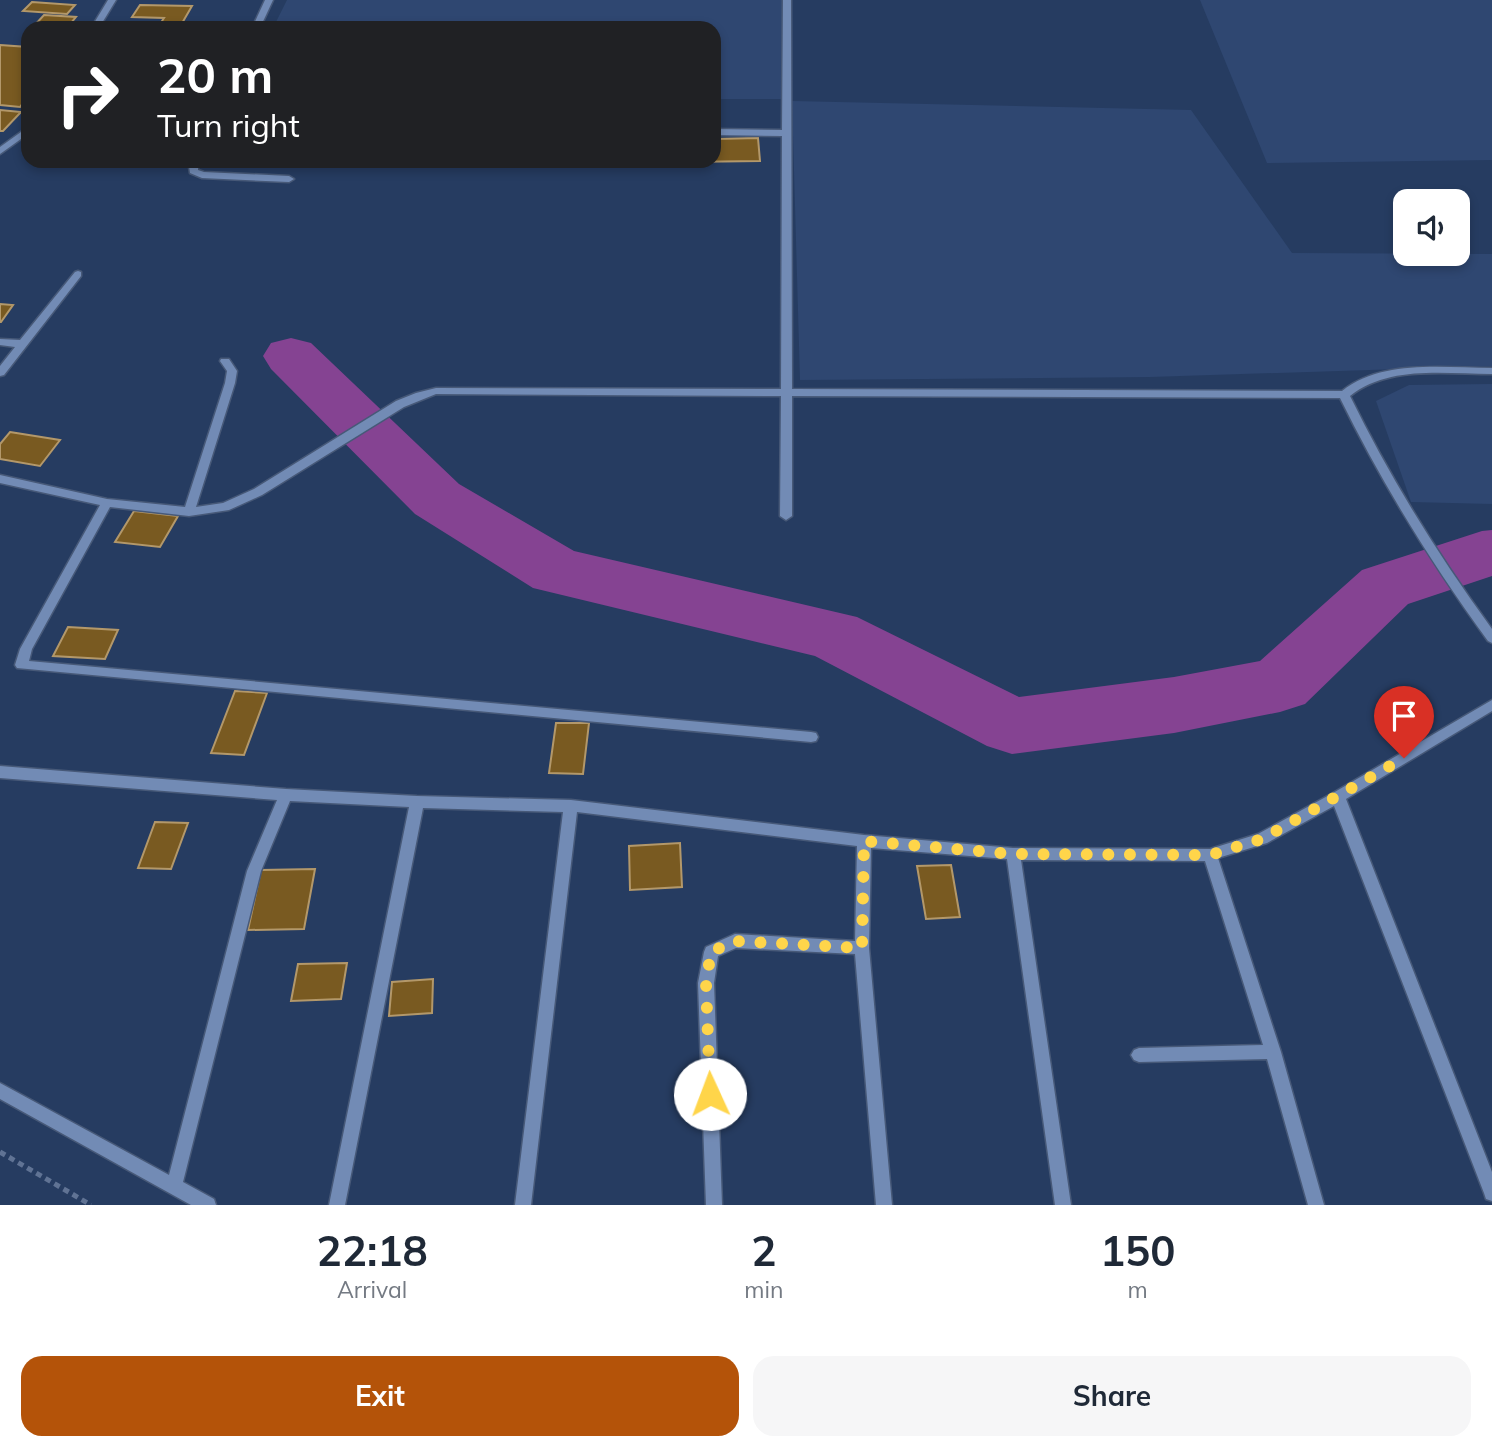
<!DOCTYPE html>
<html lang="en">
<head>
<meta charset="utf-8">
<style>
	body { margin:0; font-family:Mulish,sans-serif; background:#f6f6f7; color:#1f2937; height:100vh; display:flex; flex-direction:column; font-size:26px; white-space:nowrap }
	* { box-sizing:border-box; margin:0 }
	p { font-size:23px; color:#747a83 }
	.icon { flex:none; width:38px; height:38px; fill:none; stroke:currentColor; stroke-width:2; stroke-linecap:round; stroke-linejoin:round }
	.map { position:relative; height:1205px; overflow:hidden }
	.sheet { display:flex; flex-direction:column; background:#fff; flex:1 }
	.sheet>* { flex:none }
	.banner { position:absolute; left:21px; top:21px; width:700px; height:147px; border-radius:21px; box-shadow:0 4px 10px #0003; background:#202124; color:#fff; overflow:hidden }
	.tools { position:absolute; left:1393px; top:189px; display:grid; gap:14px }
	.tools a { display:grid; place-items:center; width:77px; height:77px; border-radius:14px; background:#fff; box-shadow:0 4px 10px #0003; font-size:35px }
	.pin { position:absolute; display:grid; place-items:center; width:60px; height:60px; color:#fff; margin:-72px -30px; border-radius:50% 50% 50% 0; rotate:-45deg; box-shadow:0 0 7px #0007 }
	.pin .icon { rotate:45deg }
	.me { position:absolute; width:77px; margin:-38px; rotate:358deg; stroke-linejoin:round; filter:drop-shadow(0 0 5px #0008) }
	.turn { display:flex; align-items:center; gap:24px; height:147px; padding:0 21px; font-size:32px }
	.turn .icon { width:91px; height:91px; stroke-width:2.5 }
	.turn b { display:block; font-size:49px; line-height:60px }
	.eta { display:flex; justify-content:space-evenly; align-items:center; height:119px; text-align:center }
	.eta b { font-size:42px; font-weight:700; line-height:49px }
	.primary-button { display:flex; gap:14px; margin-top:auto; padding:14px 21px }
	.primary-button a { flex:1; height:80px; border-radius:21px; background:#b45309; color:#fff; font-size:28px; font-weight:700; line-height:80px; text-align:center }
	.primary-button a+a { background:#f6f6f7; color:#1f2937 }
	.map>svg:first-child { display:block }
	.built { fill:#2f4771 }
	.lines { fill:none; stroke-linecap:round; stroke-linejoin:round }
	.river { fill:#854392; fill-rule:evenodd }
	.building { fill:#795a21; stroke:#b3986a; stroke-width:2 }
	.minor-casing { stroke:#475978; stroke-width:3 }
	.path { stroke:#607394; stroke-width:5; stroke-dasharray:6 4.5; stroke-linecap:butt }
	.minor { fill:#728bb5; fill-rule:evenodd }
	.route { stroke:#ffd54a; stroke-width:12; stroke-dasharray:0 21.6 }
</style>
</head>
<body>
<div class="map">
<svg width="1492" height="1205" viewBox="0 0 1492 1205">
	<rect width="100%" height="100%" fill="#263c61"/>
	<g class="built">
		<polygon points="287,0 787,0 785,99 714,99 714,28 273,28"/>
		<polygon points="1200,0 1492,0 1492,160 1267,163"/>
		<polygon points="792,101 1191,110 1292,253 1492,254 1492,366 1150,377 800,380"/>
		<polygon points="1492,384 1492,504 1411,502 1376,401 1409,385"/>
	</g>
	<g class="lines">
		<polygon class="river" points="291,338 311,343 459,484 574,551 857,617 1019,697 1174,677 1260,661 1362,570 1482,531 1492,530 1492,576 1408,604 1305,704 1280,712 1174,733 1012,754 987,746 815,656 533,588 415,514 271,369 263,356 271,343"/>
	</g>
	<g class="building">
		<polygon points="32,2 75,5 67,14 23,11"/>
		<polygon points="140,5 192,6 181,25 160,24 164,18 132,17"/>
		<polygon points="44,15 76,17 67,28 34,26"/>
		<polygon points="0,45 28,47 28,96 20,107 0,105"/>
		<polygon points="0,110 21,112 3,131 0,131"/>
		<polygon points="758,138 760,161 683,162 714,161 714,139"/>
		<polygon points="0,304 13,305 1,322 0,322"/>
		<polygon points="10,432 60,440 40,466 0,459 0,444"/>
		<polygon points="134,511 178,516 160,547 115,542"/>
		<polygon points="68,627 118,630 105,659 53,656"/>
		<polygon points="235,691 267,693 244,755 211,753"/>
		<polygon points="556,723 589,723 583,774 549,773"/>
		<polygon points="155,822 188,823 171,869 138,868"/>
		<polygon points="680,843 682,887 630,890 629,846"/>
		<polygon points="951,865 960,917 926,919 917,866"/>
		<polygon points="315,869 304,929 248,930 261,870"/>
		<polygon points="347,963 341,999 291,1001 298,964"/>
		<polygon points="433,979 432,1013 389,1016 392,982"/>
	</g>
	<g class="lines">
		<defs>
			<g id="minor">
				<polygon points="108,0 116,0 99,28 91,28"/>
				<polygon points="265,0 273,0 260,28 252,28"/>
				<path d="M783,0H791L792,389L1342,391C1383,359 1442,368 1492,368V374C1445,374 1389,365 1350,396C1390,478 1438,555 1492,629V643L1488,641C1432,564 1382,484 1340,398L792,396V516L786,520L780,516L781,396L436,394L404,407L262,495L229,510L189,516L110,507L32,649L29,661L811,732L816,733L818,737L816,741L811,742L17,668L15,665L20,649L100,505L0,483V475L107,499L185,507L225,383L227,371L220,361L221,359H229L237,371L235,383L196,507L223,503L254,489L396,401L416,393L436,388L781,389L782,136L714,135V129L782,130Z"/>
				<polygon points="28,127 28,134 0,154 0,147"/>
				<polygon points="188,161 198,161 198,170 204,172 289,176 294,179 289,182 202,178 190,173"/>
				<polygon points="78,271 81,272 81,276 4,375 0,376 0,366 15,347 0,345 0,339 20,340 75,272"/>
				<polygon points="1492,700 1492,711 1346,799 1492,1172 1492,1201 1486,1199 1484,1193 1334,806 1267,843 1218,858 1281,1052 1324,1205 1308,1205 1267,1059 1139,1062 1134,1060 1131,1055 1134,1050 1139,1048 1263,1045 1205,861 1021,860 1071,1205 1055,1205 1007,859 871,848 869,948 892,1205 876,1205 855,954 736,948 718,956 714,983 722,1205 706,1205 698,983 704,952 706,947 735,934 855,941 857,846 577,812 531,1205 515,1205 563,812 423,808 345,1205 329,1205 409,807 290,801 261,871 183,1182 214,1199 216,1205 191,1205 0,1099 0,1083 169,1175 247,871 277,800 0,778 0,766 286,789 417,796 571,800 864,835 1013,848 1210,849 1258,834 1333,793"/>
			</g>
		</defs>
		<use href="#minor" class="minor-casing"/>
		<polyline class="path" points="0,1152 91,1205"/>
		<use href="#minor" class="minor"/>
	</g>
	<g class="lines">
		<polyline class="route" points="710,1094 706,983 711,952 735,941 862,948 864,841 1013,854 1210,855 1262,839 1404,758"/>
	</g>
</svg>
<div class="tools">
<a><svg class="icon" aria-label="sound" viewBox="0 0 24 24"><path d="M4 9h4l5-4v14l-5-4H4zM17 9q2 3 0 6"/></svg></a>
</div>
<div class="pin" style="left:1404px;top:758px;background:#d93025"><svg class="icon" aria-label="arrive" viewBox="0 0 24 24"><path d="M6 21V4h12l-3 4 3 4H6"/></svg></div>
<svg class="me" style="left:710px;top:1094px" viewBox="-20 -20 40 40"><circle r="19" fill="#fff"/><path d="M0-13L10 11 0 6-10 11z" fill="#ffd54a"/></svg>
<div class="banner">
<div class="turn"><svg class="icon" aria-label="right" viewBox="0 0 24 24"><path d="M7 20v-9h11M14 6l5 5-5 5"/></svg><div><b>20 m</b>Turn right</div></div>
</div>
</div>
<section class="sheet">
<div class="eta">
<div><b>22:18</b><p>Arrival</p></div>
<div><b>2</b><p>min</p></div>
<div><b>150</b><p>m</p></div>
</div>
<div class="primary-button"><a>Exit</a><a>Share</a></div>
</section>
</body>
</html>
